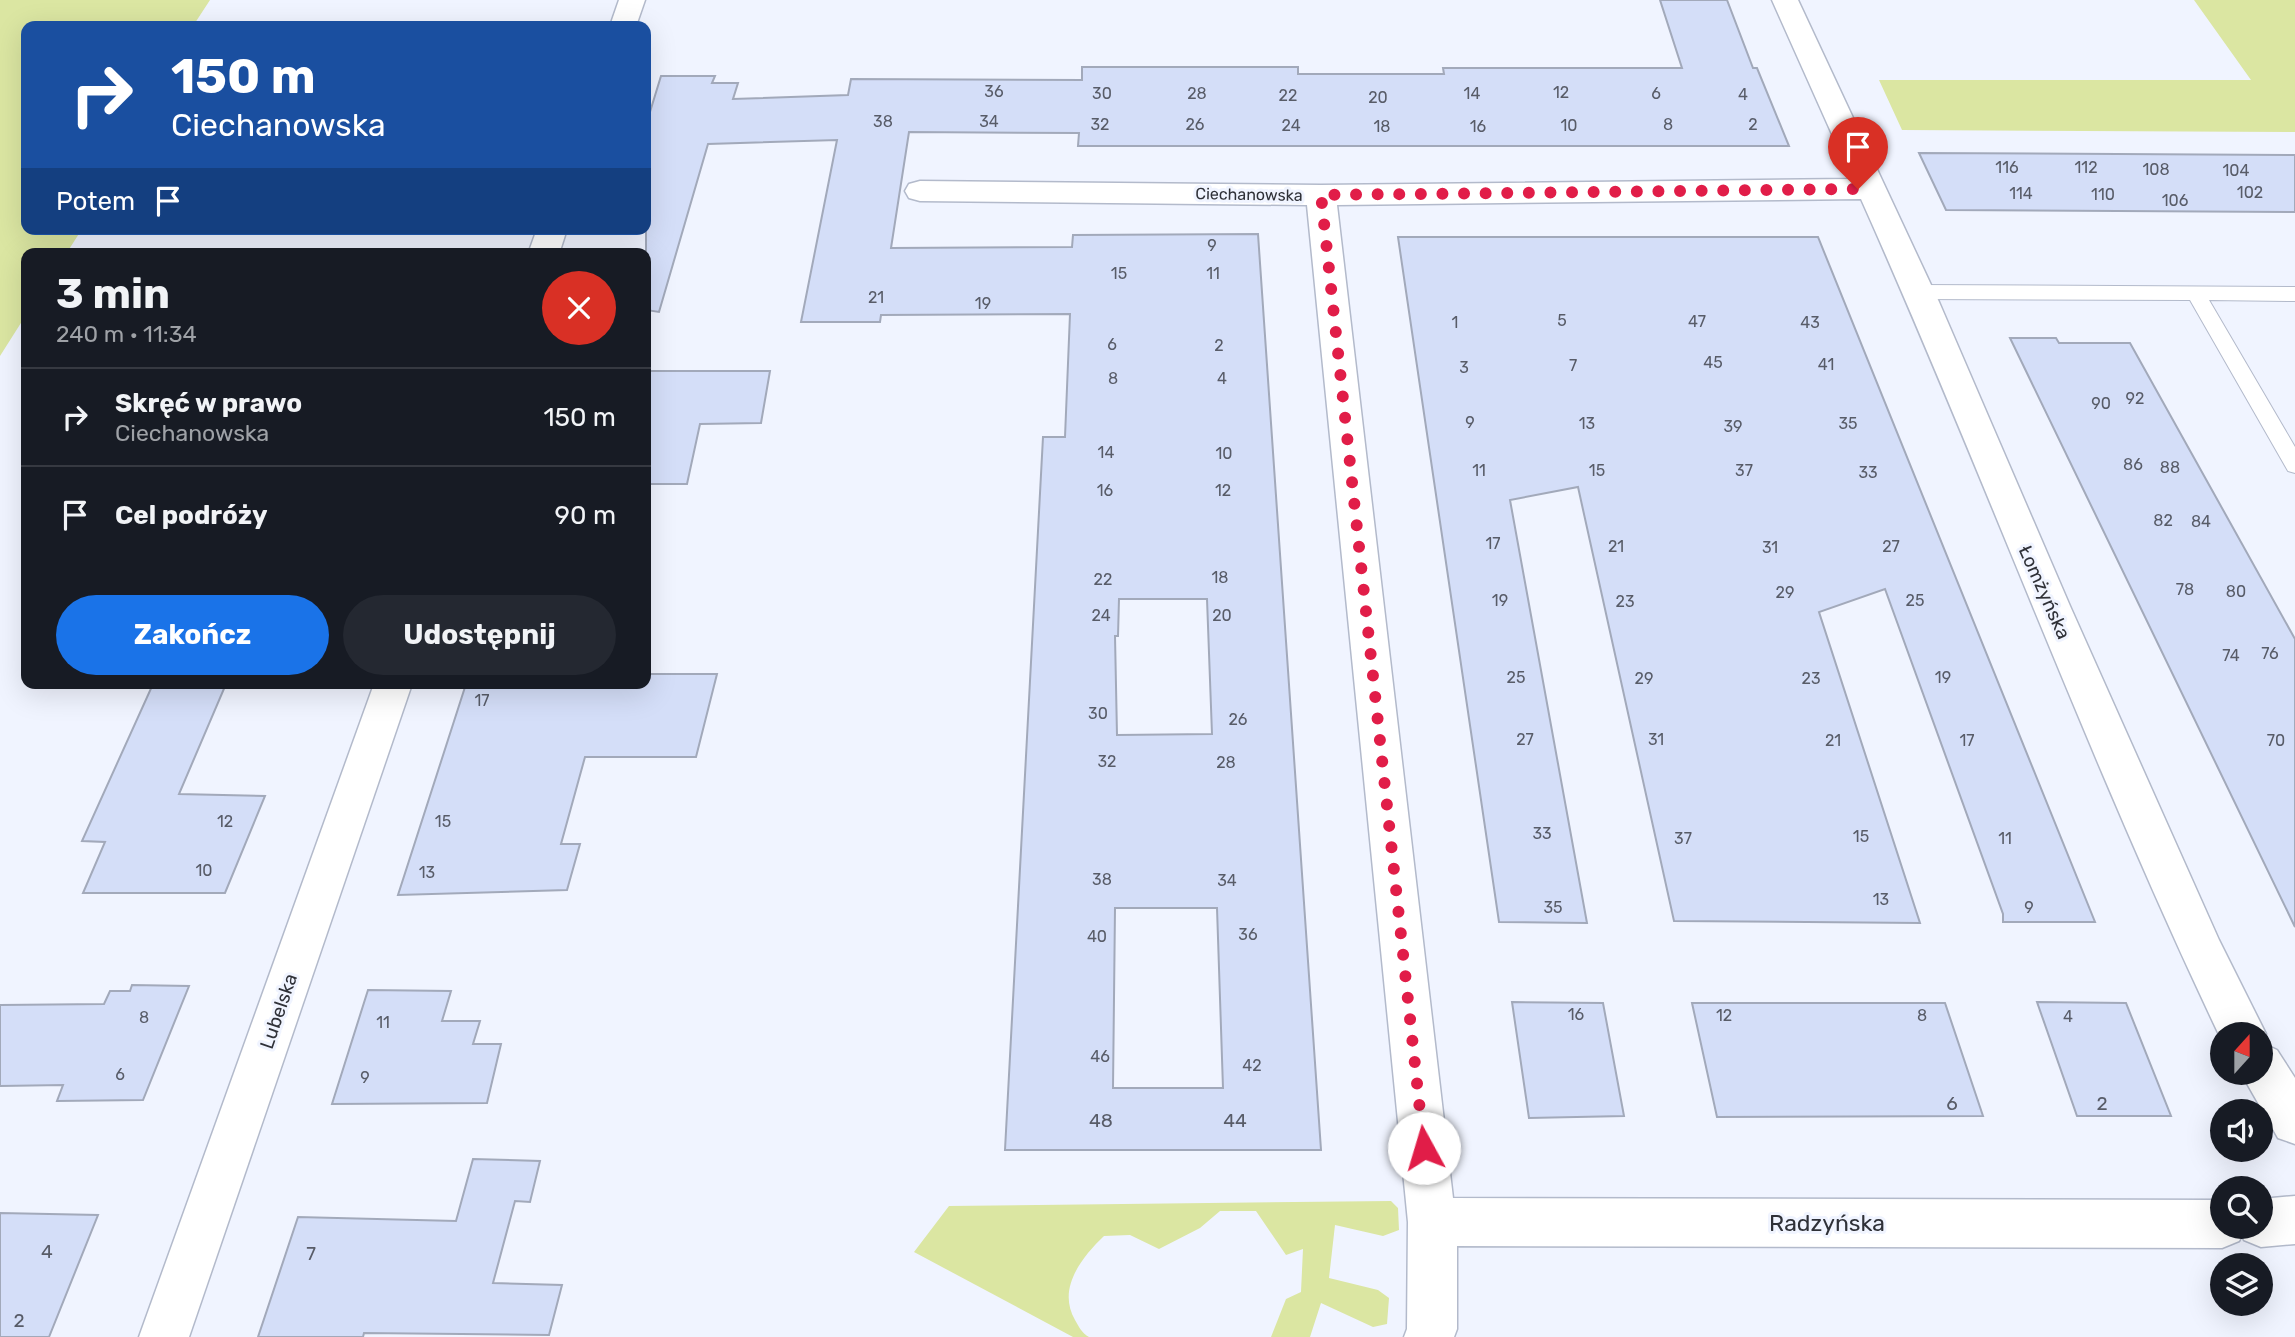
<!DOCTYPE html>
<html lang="pl">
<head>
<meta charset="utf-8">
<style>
	body { margin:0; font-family:Rubik,sans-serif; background:#242831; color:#f1f3f6; height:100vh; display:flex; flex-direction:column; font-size:26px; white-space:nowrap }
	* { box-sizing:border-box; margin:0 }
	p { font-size:23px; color:#9ea1a6 }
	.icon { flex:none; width:38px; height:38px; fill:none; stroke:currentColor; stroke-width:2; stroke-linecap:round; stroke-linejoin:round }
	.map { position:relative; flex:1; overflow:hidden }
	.sheet { position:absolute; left:21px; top:248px; width:630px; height:441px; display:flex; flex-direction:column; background:#171b24; border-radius:14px; box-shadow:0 7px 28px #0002 }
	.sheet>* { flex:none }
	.banner { position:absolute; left:21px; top:21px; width:630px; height:214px; border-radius:14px; box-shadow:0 7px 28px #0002; background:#1a4fa0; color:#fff; overflow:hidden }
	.needle { width:46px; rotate:21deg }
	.tools { position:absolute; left:2210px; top:1022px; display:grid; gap:14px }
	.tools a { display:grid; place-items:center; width:63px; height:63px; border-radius:50%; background:#171b24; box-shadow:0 7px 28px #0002; font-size:35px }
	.pin { position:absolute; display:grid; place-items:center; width:60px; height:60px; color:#fff; margin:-72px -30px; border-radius:50% 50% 50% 0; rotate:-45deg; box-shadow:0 0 7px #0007 }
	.pin .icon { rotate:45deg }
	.me { position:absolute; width:77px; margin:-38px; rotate:354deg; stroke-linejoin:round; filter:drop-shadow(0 0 5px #0008) }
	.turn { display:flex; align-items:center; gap:24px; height:147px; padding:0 35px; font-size:32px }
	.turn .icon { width:91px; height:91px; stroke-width:2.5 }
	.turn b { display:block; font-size:49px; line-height:60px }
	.then { display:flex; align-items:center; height:66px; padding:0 35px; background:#0003; gap:14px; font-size:26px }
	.round { display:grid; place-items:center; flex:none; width:74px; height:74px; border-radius:37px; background:#242831 }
	.overview { display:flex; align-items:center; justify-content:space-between; height:119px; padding:0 35px }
	h1 { font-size:42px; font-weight:700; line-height:52px }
	.cta { display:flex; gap:14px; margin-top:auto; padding:14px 35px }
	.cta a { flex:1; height:80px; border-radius:42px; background:#1a73e8; color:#fff; font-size:28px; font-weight:700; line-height:80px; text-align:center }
	.cta a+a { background:#242831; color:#f1f3f6 }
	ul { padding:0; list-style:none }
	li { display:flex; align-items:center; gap:21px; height:98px; padding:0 35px; border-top:2px solid #363941 }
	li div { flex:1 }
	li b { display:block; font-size:26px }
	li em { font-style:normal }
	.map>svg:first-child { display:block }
	.green { fill:#dbe6a2 }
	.building { fill:#d4def8; stroke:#a2a9ba; stroke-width:2; fill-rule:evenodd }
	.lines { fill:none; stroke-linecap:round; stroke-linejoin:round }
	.lane-casing { stroke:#b3bacb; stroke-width:2 }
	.street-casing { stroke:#b3bacb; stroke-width:3 }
	.lane { fill:#fff; fill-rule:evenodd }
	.street { fill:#fff; fill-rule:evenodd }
	.route { stroke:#e11d48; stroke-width:12; stroke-dasharray:0 21.6 }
	.labels { text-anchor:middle; stroke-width:6; stroke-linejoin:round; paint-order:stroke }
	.number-label { font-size:16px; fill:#585c68 }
	.far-street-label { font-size:16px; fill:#2f3138; stroke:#f0f4ff }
	.street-label { font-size:19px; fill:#2f3138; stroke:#f0f4ff }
	.near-number-label { font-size:19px; fill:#585c68 }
	.near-street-label { font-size:23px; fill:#2f3138; stroke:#f0f4ff }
</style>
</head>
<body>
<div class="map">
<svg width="2295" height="1337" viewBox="0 0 2295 1337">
	<rect width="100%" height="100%" fill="#f0f4ff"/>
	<g class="green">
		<polygon points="0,0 210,0 193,26 26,26 26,229 82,229 66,254 26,254 26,315 0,356"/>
		<polygon points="2194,0 2295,0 2295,132 1902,130 1879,80 2251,80"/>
		<path d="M1391,1201L1398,1208L1399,1230L1383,1236L1335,1225L1329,1278L1378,1290L1389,1298L1387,1324L1373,1327L1321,1303L1310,1337H1271L1286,1299L1301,1292L1303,1249L1286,1255L1256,1211H1220L1200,1228L1159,1249L1130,1235L1104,1236C1081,1258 1057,1289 1075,1320C1079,1327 1082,1333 1089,1337H1073L914,1252L949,1206Z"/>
	</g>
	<g class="building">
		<path d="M1660,0H1727L1753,68H1757L1789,146H1078L1079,133L909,132L891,248L1072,247L1073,235L1258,234L1321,1150H1005L1043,437H1065L1070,314L881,315L880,322H801L837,140L708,144L659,312L646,310V125L661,76H715L712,83H738L733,99L848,95L851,79L1082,80V67H1298V74H1444L1443,68H1682ZM1119,599H1207L1212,734L1117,735L1115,636H1118ZM1115,908H1217L1223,1088H1113Z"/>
		<polygon points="1919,153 2295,155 2295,212 1946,210"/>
		<polygon points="1398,237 1818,237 2095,922 2003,922 2003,914 1885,589 1819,612 1920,923 1674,921 1578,487 1510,500 1587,923 1499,922"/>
		<polygon points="2010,338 2056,338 2059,343 2130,343 2295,639 2295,927"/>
		<polygon points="646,371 770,371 761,423 700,424 687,484 646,484"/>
		<polygon points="646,674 717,674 696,757 585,757 561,844 580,844 567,890 398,895 466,684 646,684"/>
		<polygon points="153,684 226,684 179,794 265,796 225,893 83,893 105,842 82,841"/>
		<polygon points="132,985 189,986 143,1100 57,1101 63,1085 0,1086 0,1005 104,1004 110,991 130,991"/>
		<polygon points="368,990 451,991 442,1021 480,1021 473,1044 501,1044 487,1103 332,1104"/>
		<polygon points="1512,1002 1603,1003 1624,1116 1529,1118"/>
		<polygon points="2037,1002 2126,1003 2171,1116 2077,1116"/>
		<polygon points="1692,1003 1945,1003 1983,1116 1717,1117"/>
		<polygon points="473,1159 540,1161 530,1202 515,1201 493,1283 562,1285 549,1335 364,1333 363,1337 258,1337 298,1217 456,1221"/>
		<polygon points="0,1213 98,1215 49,1337 0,1337"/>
	</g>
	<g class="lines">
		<defs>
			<polygon id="lane" points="1918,285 2295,287 2295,301 2209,300 2295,447 2295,473 2288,471 2190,300 1918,299 1911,297 1909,292 1911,287"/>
			<g id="street">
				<polygon points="619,0 645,0 636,26 610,26"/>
				<path d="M1772,0H1798L1939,302L2070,606L2219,940L2266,1034L2262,1043L2277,1050L2295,1078V1144L2278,1138L2241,1073H2261V1034H2222V1041C2090,765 1986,478 1861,199L1337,205L1453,1198L2222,1200V1227H2261V1199L2295,1196V1244L2261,1247L2244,1240L2242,1235L2239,1241L2222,1248L1457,1246V1329L1454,1337H1404L1407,1329L1408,1222L1307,205L920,201L909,198L905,191L909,184L920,181L1321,185L1852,179Z"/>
				<polygon points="537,229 567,229 559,254 528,254"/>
				<polygon points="374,684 412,684 189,1337 139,1337"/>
			</g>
		</defs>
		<use href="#lane" class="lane-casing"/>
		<use href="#street" class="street-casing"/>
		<use href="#lane" class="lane"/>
		<use href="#street" class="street"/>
	</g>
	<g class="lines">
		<polyline class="route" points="1424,1148 1321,195 1858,189"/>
	</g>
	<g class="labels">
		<g class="number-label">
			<text x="994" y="97">36</text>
			<text x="1561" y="98">12</text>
			<text x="1102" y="99">30</text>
			<text x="1197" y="99">28</text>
			<text x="1472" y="99">14</text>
			<text x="1656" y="99">6</text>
			<text x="1743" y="100">4</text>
			<text x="1288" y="101">22</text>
			<text x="1378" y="103">20</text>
			<text x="883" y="127">38</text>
			<text x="989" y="127">34</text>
			<text x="1100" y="130">32</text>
			<text x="1195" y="130">26</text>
			<text x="1668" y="130">8</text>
			<text x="1753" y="130">2</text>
			<text x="1291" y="131">24</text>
			<text x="1569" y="131">10</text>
			<text x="1382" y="132">18</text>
			<text x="1478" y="132">16</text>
			<text x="2007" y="173">116</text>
			<text x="2086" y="173">112</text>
			<text x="2156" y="175">108</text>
			<text x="2236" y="176">104</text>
			<text x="2250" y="198">102</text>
			<text x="2021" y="199">114</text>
			<text x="2103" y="200">110</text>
			<text x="2175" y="206">106</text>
			<text x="1212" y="251">9</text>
			<text x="1119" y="279">15</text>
			<text x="1213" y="279">11</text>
			<text x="876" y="303">21</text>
			<text x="983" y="309">19</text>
			<text x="1562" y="326">5</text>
			<text x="1697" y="327">47</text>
			<text x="1455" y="328">1</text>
			<text x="1810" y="328">43</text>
			<text x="1112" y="350">6</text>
			<text x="1219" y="351">2</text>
			<text x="1713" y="368">45</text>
			<text x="1826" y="370">41</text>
			<text x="1573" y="371">7</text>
			<text x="1464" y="373">3</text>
			<text x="1113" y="384">8</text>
			<text x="1222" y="384">4</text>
			<text x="2135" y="404">92</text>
			<text x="2101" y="409">90</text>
			<text x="1470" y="428">9</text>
			<text x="1587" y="429">13</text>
			<text x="1848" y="429">35</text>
			<text x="1733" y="432">39</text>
			<text x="1106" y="458">14</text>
			<text x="1224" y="459">10</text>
			<text x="2133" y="470">86</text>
			<text x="2170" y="473">88</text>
			<text x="1479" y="476">11</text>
			<text x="1597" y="476">15</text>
			<text x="1744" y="476">37</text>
			<text x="1868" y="478">33</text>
			<text x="1105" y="496">16</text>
			<text x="1223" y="496">12</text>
			<text x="2163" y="526">82</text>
			<text x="2201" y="527">84</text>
			<text x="1493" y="549">17</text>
			<text x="1616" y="552">21</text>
			<text x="1891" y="552">27</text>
			<text x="1770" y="553">31</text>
			<text x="1220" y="583">18</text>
			<text x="1103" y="585">22</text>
			<text x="2185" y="595">78</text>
			<text x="2236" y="597">80</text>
			<text x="1785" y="598">29</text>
			<text x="1500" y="606">19</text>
			<text x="1915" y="606">25</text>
			<text x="1625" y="607">23</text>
			<text x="1101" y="621">24</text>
			<text x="1222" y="621">20</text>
			<text x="2270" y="659">76</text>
			<text x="2231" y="661">74</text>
			<text x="1516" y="683">25</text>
			<text x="1943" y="683">19</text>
			<text x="1644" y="684">29</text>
			<text x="1811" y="684">23</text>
			<text x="482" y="706">17</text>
			<text x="1098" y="719">30</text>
			<text x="1238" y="725">26</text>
			<text x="1525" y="745">27</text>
			<text x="1656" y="745">31</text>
			<text x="1833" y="746">21</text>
			<text x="1967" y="746">17</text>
			<text x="2276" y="746">70</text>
			<text x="1107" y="767">32</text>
			<text x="1226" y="768">28</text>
			<text x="225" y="827">12</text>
			<text x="443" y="827">15</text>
			<text x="1542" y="839">33</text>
			<text x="1861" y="842">15</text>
			<text x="1683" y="844">37</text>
			<text x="2005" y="844">11</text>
			<text x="204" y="876">10</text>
			<text x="427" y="878">13</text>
			<text x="1102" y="885">38</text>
			<text x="1227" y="886">34</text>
			<text x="1881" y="905">13</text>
			<text x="1553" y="913">35</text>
			<text x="2029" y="913">9</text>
			<text x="1248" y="940">36</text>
			<text x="1097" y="942">40</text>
			<text x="1576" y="1020">16</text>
			<text x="1724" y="1021">12</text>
			<text x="1922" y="1021">8</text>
			<text x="2068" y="1022">4</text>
			<text x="144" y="1023">8</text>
			<text x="383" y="1028">11</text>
			<text x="1100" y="1062">46</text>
			<text x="1252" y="1071">42</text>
			<text x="120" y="1080">6</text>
			<text x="365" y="1083">9</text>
		</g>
		<g class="far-street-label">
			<text transform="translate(1249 194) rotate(1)" y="6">Ciechanowska</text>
		</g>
		<g class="street-label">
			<text transform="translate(2045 592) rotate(66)" y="7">Łomżyńska</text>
			<text transform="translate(278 1011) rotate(-71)" y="7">Lubelska</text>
		</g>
		<g class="near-number-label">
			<text x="1952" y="1110">6</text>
			<text x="2102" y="1110">2</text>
			<text x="1101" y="1127">48</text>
			<text x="1235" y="1127">44</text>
			<text x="47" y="1258">4</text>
			<text x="311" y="1260">7</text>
			<text x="19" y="1327">2</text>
		</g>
		<g class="near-street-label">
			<text x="1827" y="1231">Radzyńska</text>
		</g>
	</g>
</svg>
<div class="tools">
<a><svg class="needle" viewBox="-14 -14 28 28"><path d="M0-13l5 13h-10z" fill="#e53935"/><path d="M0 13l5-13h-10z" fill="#9ea1a6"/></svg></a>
<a><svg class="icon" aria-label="sound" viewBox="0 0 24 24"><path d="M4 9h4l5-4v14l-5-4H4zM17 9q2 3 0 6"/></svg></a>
<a><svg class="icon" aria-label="search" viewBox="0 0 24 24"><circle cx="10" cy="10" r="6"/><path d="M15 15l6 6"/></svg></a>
<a><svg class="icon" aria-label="layers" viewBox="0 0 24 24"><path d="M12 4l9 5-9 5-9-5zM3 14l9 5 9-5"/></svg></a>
</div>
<div class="pin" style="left:1858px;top:189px;background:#d93025"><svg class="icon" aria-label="arrive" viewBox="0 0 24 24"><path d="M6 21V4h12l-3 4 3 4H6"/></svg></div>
<svg class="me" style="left:1424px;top:1148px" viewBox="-20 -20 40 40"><circle r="19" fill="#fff"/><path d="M0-13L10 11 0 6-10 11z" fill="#e11d48"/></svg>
<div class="banner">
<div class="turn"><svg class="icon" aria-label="right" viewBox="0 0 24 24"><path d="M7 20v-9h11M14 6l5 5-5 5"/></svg><div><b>150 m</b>Ciechanowska</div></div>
<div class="then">Potem<svg class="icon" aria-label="arrive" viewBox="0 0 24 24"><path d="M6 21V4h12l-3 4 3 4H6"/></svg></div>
</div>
<section class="sheet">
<div class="overview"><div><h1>3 min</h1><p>240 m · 11:34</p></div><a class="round" style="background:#d93025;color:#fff"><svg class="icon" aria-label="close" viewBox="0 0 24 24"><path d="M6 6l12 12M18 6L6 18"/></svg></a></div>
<ul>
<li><svg class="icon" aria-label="right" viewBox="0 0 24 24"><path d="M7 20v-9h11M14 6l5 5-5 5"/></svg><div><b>Skręć w prawo</b><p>Ciechanowska</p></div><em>150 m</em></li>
<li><svg class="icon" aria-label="arrive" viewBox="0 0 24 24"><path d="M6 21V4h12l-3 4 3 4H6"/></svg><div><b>Cel podróży</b></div><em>90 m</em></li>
</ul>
<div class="cta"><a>Zakończ</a><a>Udostępnij</a></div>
</section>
</div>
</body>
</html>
